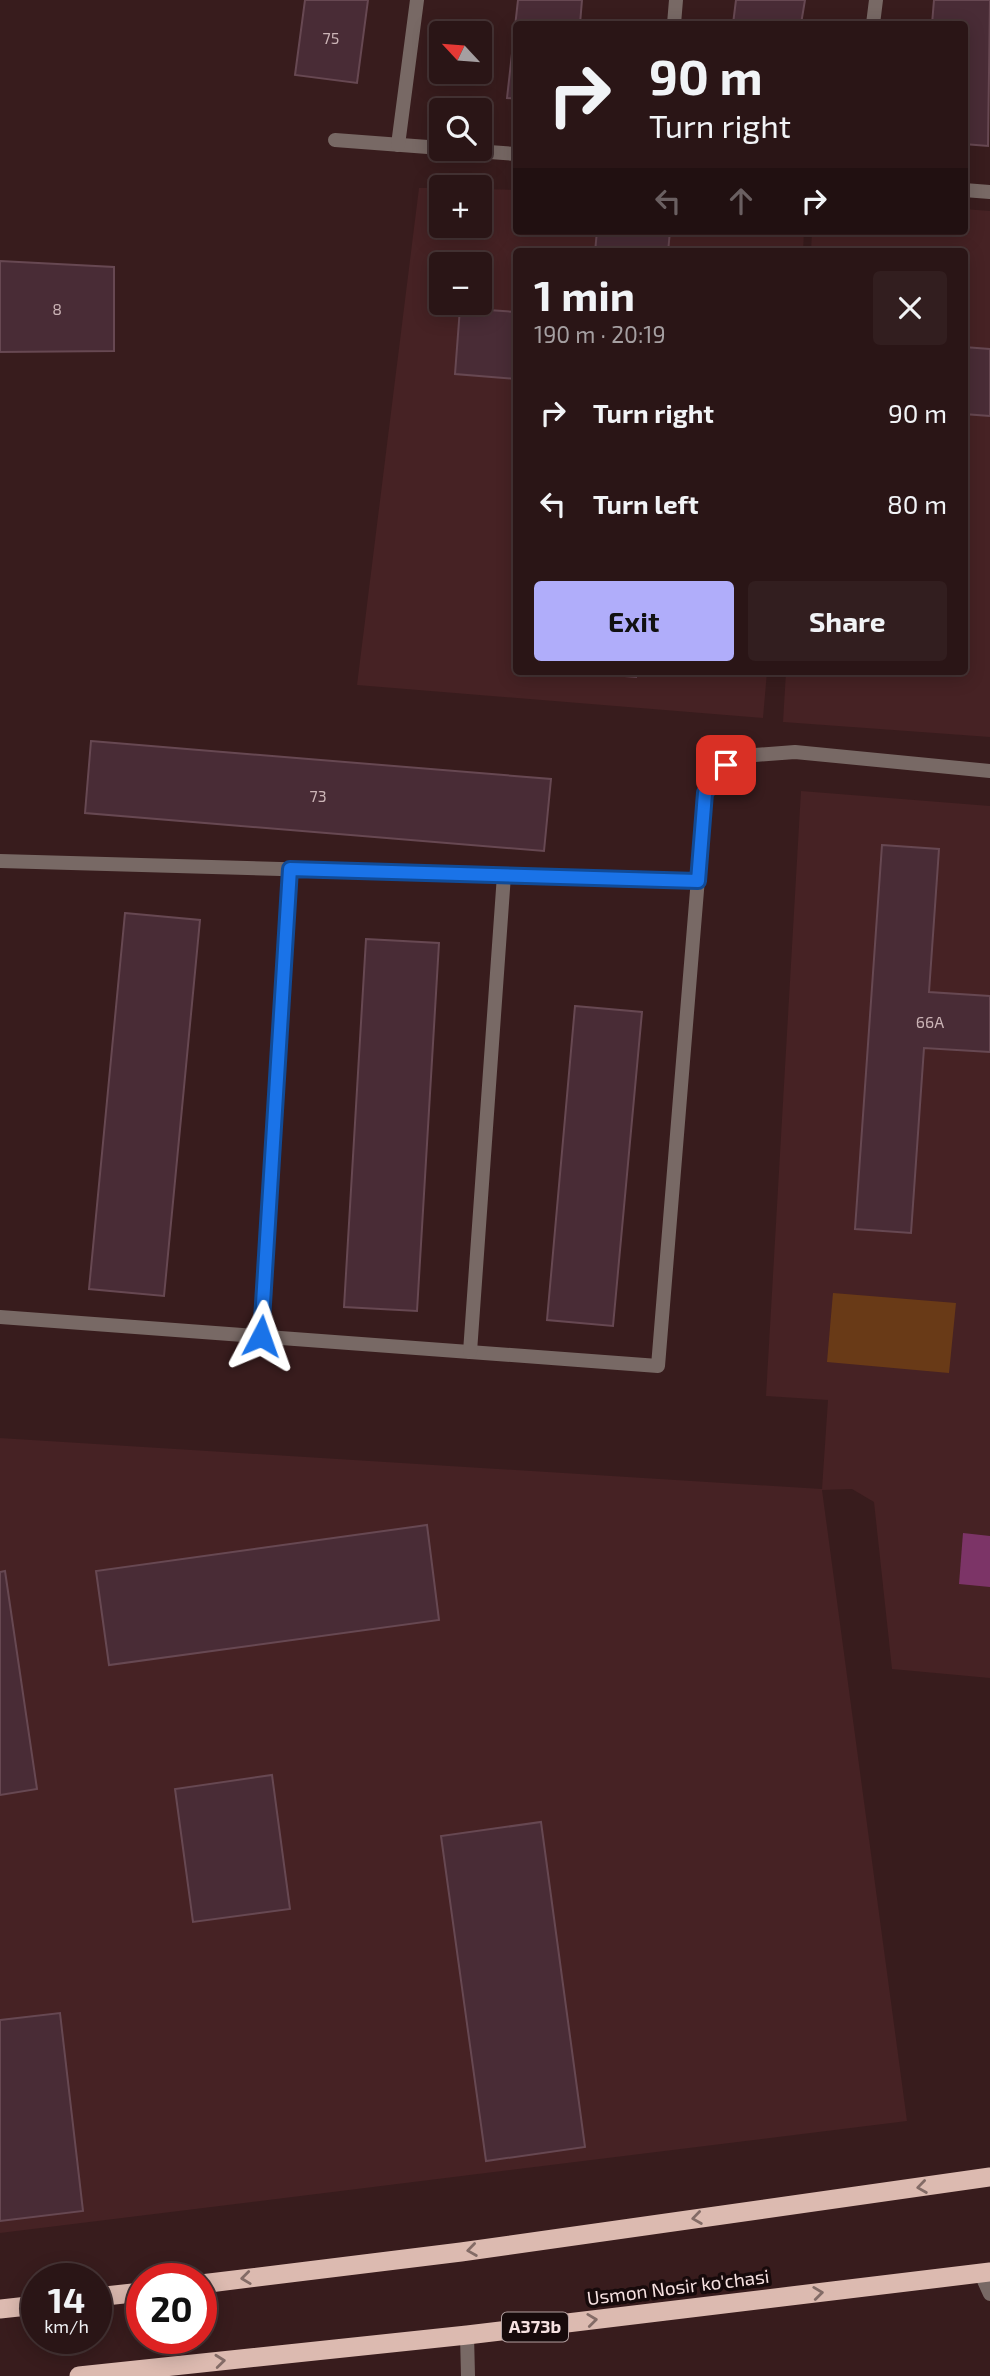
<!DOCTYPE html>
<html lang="en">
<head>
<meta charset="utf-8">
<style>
	body { margin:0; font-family:"Exo 2",sans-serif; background:#321e1f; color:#f1f3f6; height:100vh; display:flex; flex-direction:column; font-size:26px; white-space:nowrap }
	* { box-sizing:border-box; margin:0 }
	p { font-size:23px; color:#a59fa1 }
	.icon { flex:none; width:38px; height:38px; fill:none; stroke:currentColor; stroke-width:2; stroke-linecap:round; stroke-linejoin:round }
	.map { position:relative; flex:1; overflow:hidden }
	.panel { position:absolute; left:513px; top:248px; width:455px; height:427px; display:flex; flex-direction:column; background:#2a1516; border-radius:7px; box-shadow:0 4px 18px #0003,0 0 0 2px #463435 }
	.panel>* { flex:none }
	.hud { position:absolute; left:513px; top:21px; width:455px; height:214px; border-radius:7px; box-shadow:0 4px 18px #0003,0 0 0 2px #463435; background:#2a1516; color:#f1f3f6; overflow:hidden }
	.needle { width:46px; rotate:296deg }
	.buttons { position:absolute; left:429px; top:21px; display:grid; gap:14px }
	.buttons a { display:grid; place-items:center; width:63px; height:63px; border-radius:7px; background:#2a1516; box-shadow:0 4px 18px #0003,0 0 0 2px #463435; font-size:35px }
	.speed { position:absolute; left:21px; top:2263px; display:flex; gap:14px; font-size:35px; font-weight:700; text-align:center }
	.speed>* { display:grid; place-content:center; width:91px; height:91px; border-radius:50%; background:#2a1516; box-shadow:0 4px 18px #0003,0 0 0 2px #463435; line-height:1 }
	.speed small { font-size:18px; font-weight:400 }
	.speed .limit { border:10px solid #d22; background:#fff; color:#111 }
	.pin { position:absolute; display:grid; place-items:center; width:60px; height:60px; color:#fff; margin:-30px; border-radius:14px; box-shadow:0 4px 10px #0006 }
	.me { position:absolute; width:77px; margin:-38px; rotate:4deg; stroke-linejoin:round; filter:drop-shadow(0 0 5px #0008) }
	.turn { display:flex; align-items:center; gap:24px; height:147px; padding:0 21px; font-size:32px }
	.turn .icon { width:91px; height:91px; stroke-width:2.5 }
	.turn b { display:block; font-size:49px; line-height:60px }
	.lanes { display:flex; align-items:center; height:66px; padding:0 21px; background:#0003; justify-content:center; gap:35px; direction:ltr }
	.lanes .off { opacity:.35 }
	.round { display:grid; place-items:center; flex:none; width:74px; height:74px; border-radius:7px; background:#321e1f }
	.headline { display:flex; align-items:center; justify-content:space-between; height:119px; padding:0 21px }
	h1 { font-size:42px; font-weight:700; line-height:52px }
	.primary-button { display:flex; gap:14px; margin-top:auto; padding:14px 21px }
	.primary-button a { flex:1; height:80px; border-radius:7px; background:#b0adfa; color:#111; font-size:28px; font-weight:700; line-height:80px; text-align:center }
	.primary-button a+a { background:#321e1f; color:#f1f3f6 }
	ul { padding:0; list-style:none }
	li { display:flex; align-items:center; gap:21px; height:91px; padding:0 21px }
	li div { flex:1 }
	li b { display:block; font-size:26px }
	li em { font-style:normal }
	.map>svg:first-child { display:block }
	.built { fill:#462224; fill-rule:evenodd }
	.green { fill:#693a17 }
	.water { fill:#7c3467 }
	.building { fill:#492c36; stroke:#674852; stroke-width:2 }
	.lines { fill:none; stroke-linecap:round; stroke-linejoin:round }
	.service { stroke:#786965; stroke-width:14 }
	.minor { stroke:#786965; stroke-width:14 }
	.trunk { stroke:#dcbab0; stroke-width:19 }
	.oneway { stroke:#836b66 }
	.route-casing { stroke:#114b97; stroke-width:18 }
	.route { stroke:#1a73e8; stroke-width:12 }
	.labels { text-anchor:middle; stroke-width:7; stroke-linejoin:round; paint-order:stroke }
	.number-label { font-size:16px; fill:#cbb4b6 }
	.shield { fill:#170a0b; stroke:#b3a0a1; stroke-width:2 }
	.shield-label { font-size:18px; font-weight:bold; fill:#f6e1e1 }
	.street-label { font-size:19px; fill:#f6e1e1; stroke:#170a0b }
</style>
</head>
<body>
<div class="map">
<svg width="990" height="2376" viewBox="0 0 990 2376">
	<rect width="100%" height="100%" fill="#381c1d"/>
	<g class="built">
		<path d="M419,188H441V226H480V189L516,190V231H804L803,252H516V672H767L763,718L357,685ZM441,264H480V303H441Z"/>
		<polygon points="964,209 990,211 990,737 783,722 786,672 964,672 964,252 811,252 812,231 964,231"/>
		<polygon points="801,791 990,806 990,1678 892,1669 874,1502 852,1489 822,1490 907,2121 0,2233 0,1438 822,1489 828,1400 766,1396"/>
	</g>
	<polygon class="green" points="833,1293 956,1303 949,1373 827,1362"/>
	<polygon class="water" points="963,1533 990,1536 990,1587 959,1584"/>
	<g class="building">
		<polygon points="305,0 368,0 357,83 295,75"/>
		<polygon points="518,0 582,0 580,24 516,24 516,99 507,98"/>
		<polygon points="736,0 805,0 801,24 733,24"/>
		<polygon points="934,0 990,0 988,146 964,144 964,24 932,24"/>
		<polygon points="597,231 670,231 668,252 595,252"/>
		<polygon points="0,261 114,267 114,351 0,352"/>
		<polygon points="460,308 516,312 516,379 455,374"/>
		<polygon points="964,347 990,349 990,416 964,414"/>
		<polygon points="573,672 636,672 636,677"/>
		<polygon points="91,741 551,779 544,851 85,813"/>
		<polygon points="882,845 939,849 929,992 990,996 990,1052 924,1048 911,1233 855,1229"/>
		<polygon points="125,913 200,920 164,1296 89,1289"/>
		<polygon points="366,939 439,943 417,1311 344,1307"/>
		<polygon points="575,1006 642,1012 613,1326 547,1320"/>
		<polygon points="427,1525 439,1620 109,1665 96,1571"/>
		<polygon points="5,1571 37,1789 0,1795 0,1572"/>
		<polygon points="272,1775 290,1909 193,1922 175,1789"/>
		<polygon points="541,1822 585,2147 486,2161 441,1836"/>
		<polygon points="60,2013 83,2211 0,2221 0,2020"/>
	</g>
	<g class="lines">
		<g class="service">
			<polyline points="674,24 676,0"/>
			<polyline points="873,24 876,0"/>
			<polyline points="335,140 441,148"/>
			<polyline points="398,145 417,0"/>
			<polyline points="448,149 516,154"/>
			<polyline points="964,190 990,192"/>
			<polyline points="0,861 698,881"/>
			<polyline points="0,1317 658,1366 705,793 726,765 755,755 795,752 990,771"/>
			<polyline points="260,1336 290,869"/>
			<polyline points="470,1352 504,875"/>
			<polyline points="981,2274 990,2294"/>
		</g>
		<polyline class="minor" points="467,2335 468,2376"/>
		<g class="trunk">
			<polyline points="201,2284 461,2252 990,2177"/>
			<polyline points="96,2297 142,2292"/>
			<polyline points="0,2309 37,2305"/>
			<polyline points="79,2376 467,2335 990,2272"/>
		</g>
	</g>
	<defs><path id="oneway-chevron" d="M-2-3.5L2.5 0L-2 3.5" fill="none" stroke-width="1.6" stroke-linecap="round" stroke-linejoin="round" transform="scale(1.75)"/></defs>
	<g class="oneway">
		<use href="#oneway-chevron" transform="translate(922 2187) rotate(172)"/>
		<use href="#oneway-chevron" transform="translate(697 2218) rotate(172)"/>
		<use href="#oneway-chevron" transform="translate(472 2250) rotate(172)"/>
		<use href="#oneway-chevron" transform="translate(246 2278) rotate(173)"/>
		<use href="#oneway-chevron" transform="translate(818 2293) rotate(-7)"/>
		<use href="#oneway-chevron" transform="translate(592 2320) rotate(-7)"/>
		<use href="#oneway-chevron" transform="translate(220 2361) rotate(-6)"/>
	</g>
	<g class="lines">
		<defs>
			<polyline id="route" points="261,1336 290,869 698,881 705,793 726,765"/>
		</defs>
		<use href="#route" class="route-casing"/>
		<use href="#route" class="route"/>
	</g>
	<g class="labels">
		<g class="number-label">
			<text x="331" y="44">75</text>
			<text x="57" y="315">8</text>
			<text x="318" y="802">73</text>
			<text x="930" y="1028">66A</text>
		</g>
		<rect class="shield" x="502" y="2312.5" width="66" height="29" rx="5"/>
		<g class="shield-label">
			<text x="535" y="2333">A373b</text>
		</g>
		<g class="street-label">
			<text transform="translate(678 2287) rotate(-7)" y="7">Usmon Nosir ko'chasi</text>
		</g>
	</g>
</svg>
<div class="buttons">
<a><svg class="needle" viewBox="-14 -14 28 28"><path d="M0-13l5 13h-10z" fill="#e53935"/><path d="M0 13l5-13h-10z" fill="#a59fa1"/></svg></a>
<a><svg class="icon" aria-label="search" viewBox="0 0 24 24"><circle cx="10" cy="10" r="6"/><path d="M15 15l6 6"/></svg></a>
<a>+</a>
<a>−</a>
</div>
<div class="speed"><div>14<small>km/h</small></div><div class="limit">20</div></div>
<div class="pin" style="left:726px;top:765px;background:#d93025"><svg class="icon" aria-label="arrive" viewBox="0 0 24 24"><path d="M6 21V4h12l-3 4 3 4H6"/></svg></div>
<svg class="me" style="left:261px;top:1336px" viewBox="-20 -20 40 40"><path d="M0-17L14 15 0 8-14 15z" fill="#1a73e8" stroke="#fff" stroke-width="4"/></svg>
<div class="hud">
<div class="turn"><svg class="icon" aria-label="right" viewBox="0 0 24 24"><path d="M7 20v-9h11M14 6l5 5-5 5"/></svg><div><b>90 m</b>Turn right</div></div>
<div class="lanes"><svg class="icon off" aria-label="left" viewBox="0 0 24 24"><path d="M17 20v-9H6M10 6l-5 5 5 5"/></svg><svg class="icon off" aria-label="ahead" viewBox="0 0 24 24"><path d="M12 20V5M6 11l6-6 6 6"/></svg><svg class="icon" aria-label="right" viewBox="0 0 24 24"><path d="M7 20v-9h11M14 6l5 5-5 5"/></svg></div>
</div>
<section class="panel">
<div class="headline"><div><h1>1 min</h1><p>190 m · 20:19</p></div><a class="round"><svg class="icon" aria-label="close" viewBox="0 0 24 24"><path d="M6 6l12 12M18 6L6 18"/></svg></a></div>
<ul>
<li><svg class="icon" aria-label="right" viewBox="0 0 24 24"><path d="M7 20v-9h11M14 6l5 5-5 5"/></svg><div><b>Turn right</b></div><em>90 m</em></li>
<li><svg class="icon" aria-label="left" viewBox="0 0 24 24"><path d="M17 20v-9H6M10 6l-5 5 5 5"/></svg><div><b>Turn left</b></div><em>80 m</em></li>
</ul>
<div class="primary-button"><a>Exit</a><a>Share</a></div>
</section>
</div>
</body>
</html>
